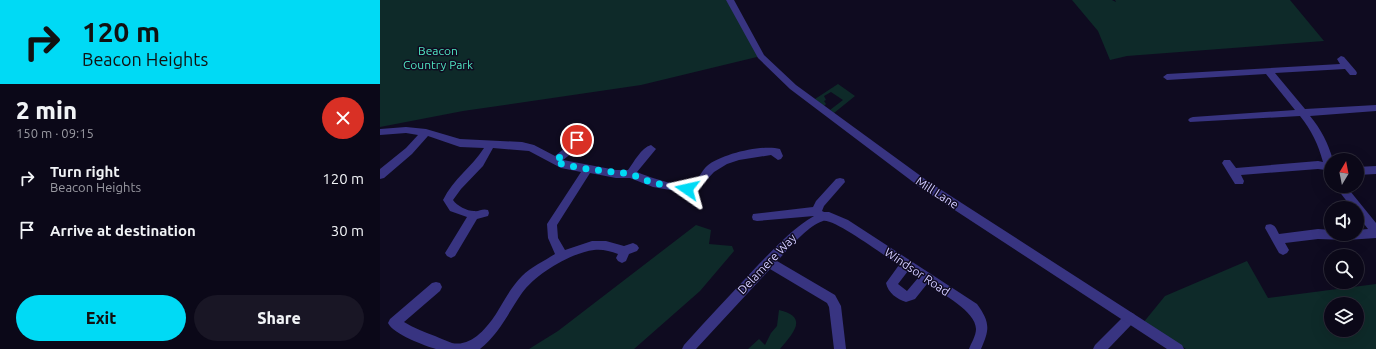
<!DOCTYPE html>
<html lang="en">
<head>
<meta charset="utf-8">
<style>
	body { margin:0; font-family:Ubuntu,sans-serif; background:#191625; color:#f1f3f6; height:100vh; display:flex; flex-direction:column; font-size:15px; white-space:nowrap }
	* { box-sizing:border-box; margin:0 }
	p { font-size:13px; color:#9a9aa2 }
	.icon { flex:none; width:22px; height:22px; fill:none; stroke:currentColor; stroke-width:2; stroke-linecap:round; stroke-linejoin:round }
	.map { position:relative; flex:1; overflow:hidden }
	.panel { display:flex; flex-direction:column; background:#0b0818; width:380px }
	.panel>* { flex:none }
	.top-card { background:#00daf5; color:#111; overflow:hidden }
	.needle { width:26px; rotate:10deg }
	.controls { position:absolute; left:944px; top:153px; display:grid; gap:8px }
	.controls a { display:grid; place-items:center; width:40px; height:40px; border-radius:50%; background:#0b0818; box-shadow:0 4px 16px #0002,0 0 0 1px #2b2937; font-size:20px }
	.pin { position:absolute; display:grid; place-items:center; width:34px; height:34px; color:#fff; margin:-17px; border:2px solid #fff; border-radius:50%; box-shadow:0 1px 4px #0007 }
	.me { position:absolute; width:44px; margin:-22px; rotate:281deg; stroke-linejoin:round; filter:drop-shadow(0 0 3px #0008) }
	.turn { display:flex; align-items:center; gap:14px; height:84px; padding:0 16px; font-size:18px }
	.turn .icon { width:52px; height:52px; stroke-width:2.5 }
	.turn b { display:block; font-size:28px; line-height:34px }
	.round { display:grid; place-items:center; flex:none; width:42px; height:42px; border-radius:21px; background:#191625 }
	.summary { display:flex; align-items:center; justify-content:space-between; height:68px; padding:0 16px }
	h1 { font-size:24px; font-weight:800; line-height:30px }
	.primary-button { display:flex; gap:8px; margin-top:auto; padding:8px 16px }
	.primary-button a { flex:1; height:46px; border-radius:24px; background:#00daf5; color:#111; font-size:16px; font-weight:800; line-height:46px; text-align:center }
	.primary-button a+a { background:#191625; color:#f1f3f6 }
	ul { padding:0; list-style:none }
	li { display:flex; align-items:center; gap:12px; height:52px; padding:0 16px }
	li div { flex:1 }
	li b { display:block; font-size:15px }
	li em { font-style:normal }
	main { display:flex; flex:1; min-height:0 }
	.map>svg:first-child { display:block }
	.green { fill:#0e2a29; fill-rule:evenodd }
	.lines { fill:none; stroke-linecap:round; stroke-linejoin:round }
	.minor { fill:#383481; fill-rule:evenodd }
	.tertiary { fill:#383481; fill-rule:evenodd }
	.route { stroke:#00daf5; stroke-width:7; stroke-dasharray:0 12.6 }
	.labels { text-anchor:middle; stroke-width:3; stroke-linejoin:round; paint-order:stroke }
	.park-label { font-size:12px; fill:#50e5c1; stroke:#0f0b20 }
	.street-label { font-size:12px; fill:#d1caff; stroke:#0f0b20 }
</style>
</head>
<body>
<main>
<section class="panel">
<div class="top-card">
<div class="turn"><svg class="icon" aria-label="right" viewBox="0 0 24 24"><path d="M7 20v-9h11M14 6l5 5-5 5"/></svg><div><b>120 m</b>Beacon Heights</div></div>
</div>
<div class="summary"><div><h1>2 min</h1><p>150 m · 09:15</p></div><a class="round" style="background:#d93025;color:#fff"><svg class="icon" aria-label="close" viewBox="0 0 24 24"><path d="M6 6l12 12M18 6L6 18"/></svg></a></div>
<ul>
<li><svg class="icon" aria-label="right" viewBox="0 0 24 24"><path d="M7 20v-9h11M14 6l5 5-5 5"/></svg><div><b>Turn right</b><p>Beacon Heights</p></div><em>120 m</em></li>
<li><svg class="icon" aria-label="arrive" viewBox="0 0 24 24"><path d="M6 21V4h12l-3 4 3 4H6"/></svg><div><b>Arrive at destination</b></div><em>30 m</em></li>
</ul>
<div class="primary-button"><a>Exit</a><a>Share</a></div>
</section>
<div class="map">
<svg width="996" height="349" viewBox="0 0 996 349">
	<rect width="100%" height="100%" fill="#0f0b20"/>
	<g class="green">
		<polygon points="0,0 350,0 381,56 261,85 83,111 0,127"/>
		<polygon points="692,0 732,0 736,2 735,0 910,0 944,41 747,56 730,60 718,31"/>
		<polygon points="458,84 475,96 454,113 450,110 463,100 451,92 444,96 446,100 444,101 446,104 444,106 435,99"/>
		<polygon points="316,225 331,230 329,244 352,246 354,251 320,291 254,349 149,349 178,331"/>
		<path d="M867,261L888,298L996,284V349H806L763,323L785,296ZM951,304H977V330H951Z"/>
		<path d="M399,310C430,317 412,334 400,349H368L379,339L385,345L391,333L397,326Z"/>
	</g>
	<g class="lines">
		<g class="minor">
			<path d="M961,56L964,57L976,71L977,73L976,75H970L965,69L895,73L925,109L996,105V111L930,116C941,129 948,143 953,160H951V176L947,175L946,170L938,169L861,175L864,181L863,184H855L842,163L844,160H850L856,168L938,161L943,162C938,144 932,131 920,116L810,122L808,120L810,118L813,117L915,110L886,74L787,80L783,77L787,74L960,64L957,59Z"/>
			<path d="M26,127L46,129L80,139L142,142L154,145L175,156L191,143L198,134L206,130L211,133L204,138L197,149L183,160L236,170H248C254,162 261,148 271,145L276,149L257,172C269,177 295,186 308,185C317,184 321,171 327,166C341,154 383,144 400,149L403,156L401,159L398,160L391,155L359,160L347,164L334,172L318,189L307,193L273,187L250,178H236L210,173L177,225L178,238L185,250L212,241H226L244,246L253,243L257,245L259,248L257,251L249,254L246,261L242,263L238,261L236,258L238,254C230,251 222,249 214,250C190,253 156,274 142,293C128,313 119,334 100,349C89,349 66,349 56,349C45,346 13,334 8,323L10,319L52,283L56,282L60,283L62,287L60,291L24,322C34,328 44,332 55,336C60,338 66,341 72,343C91,347 106,329 116,314C124,301 131,287 142,276C151,267 164,261 175,254L168,238L167,224L201,172L181,168L149,151L113,148L103,166L81,189L73,200C77,206 87,211 94,211C99,212 102,208 108,210L109,213L108,216L97,219L75,256L71,258L67,256L65,253L87,217L70,211L63,200C73,179 92,167 104,148L80,147L48,136L32,154L4,178L0,179V169L26,148L38,135L26,133L0,135V129Z"/>
			<polygon points="996,166 996,174 977,175 977,167"/>
			<path d="M460,178L464,179L465,182L444,206L442,211L444,212H449L468,220L597,304C610,322 610,329 601,349H589C591,343 596,336 596,329C596,311 561,293 547,284L535,299L526,302C517,299 508,293 506,283L519,265C507,258 454,218 443,221C427,226 409,249 397,261L455,295L461,306L466,349H454L449,307L447,303L390,269L316,349H302L304,345C328,318 354,291 379,264C396,247 413,228 434,216L377,221L373,220L372,217L373,214L433,207L436,201L456,179ZM528,271L538,278L527,291L518,284Z"/>
			<path d="M955,186H966L996,223V238L967,240L938,239L905,243L909,250L907,253L903,255L899,253L885,228L886,225C894,222 896,228 899,234L938,229L951,230V234H977V230L988,229L977,215V208H972Z"/>
			<polygon points="750,312 754,314 756,318 754,322 728,349 713,349 715,345 746,314"/>
		</g>
		<polygon class="tertiary" points="346,0 354,0 384,55 416,85 549,182 802,345 804,349 787,349 541,188 410,89 378,58"/>
	</g>
	<g class="lines">
		<polyline class="route" points="197,140 194,146 175,161 184,165 208,169 251,174 273,183 307,189"/>
	</g>
	<g class="labels">
		<g class="park-label">
			<text x="58" y="55">Beacon<tspan x="58" dy="14">Country Park</tspan></text>
		</g>
		<g class="street-label">
			<text transform="translate(557 193) rotate(33)" y="4">Mill Lane</text>
			<text transform="translate(387 264) rotate(-46)" y="4">Delamere Way</text>
			<text transform="translate(537 272) rotate(34)" y="4">Windsor Road</text>
		</g>
	</g>
</svg>
<div class="controls">
<a><svg class="needle" viewBox="-14 -14 28 28"><path d="M0-13l5 13h-10z" fill="#e53935"/><path d="M0 13l5-13h-10z" fill="#9a9aa2"/></svg></a>
<a><svg class="icon" aria-label="sound" viewBox="0 0 24 24"><path d="M4 9h4l5-4v14l-5-4H4zM17 9q2 3 0 6"/></svg></a>
<a><svg class="icon" aria-label="search" viewBox="0 0 24 24"><circle cx="10" cy="10" r="6"/><path d="M15 15l6 6"/></svg></a>
<a><svg class="icon" aria-label="layers" viewBox="0 0 24 24"><path d="M12 4l9 5-9 5-9-5zM3 14l9 5 9-5"/></svg></a>
</div>
<div class="pin" style="left:197px;top:140px;background:#d93025"><svg class="icon" aria-label="arrive" viewBox="0 0 24 24"><path d="M6 21V4h12l-3 4 3 4H6"/></svg></div>
<svg class="me" style="left:307px;top:189px" viewBox="-20 -20 40 40"><path d="M0-17L14 15 0 8-14 15z" fill="#00daf5" stroke="#fff" stroke-width="4"/></svg>
</div>
</main>
</body>
</html>
